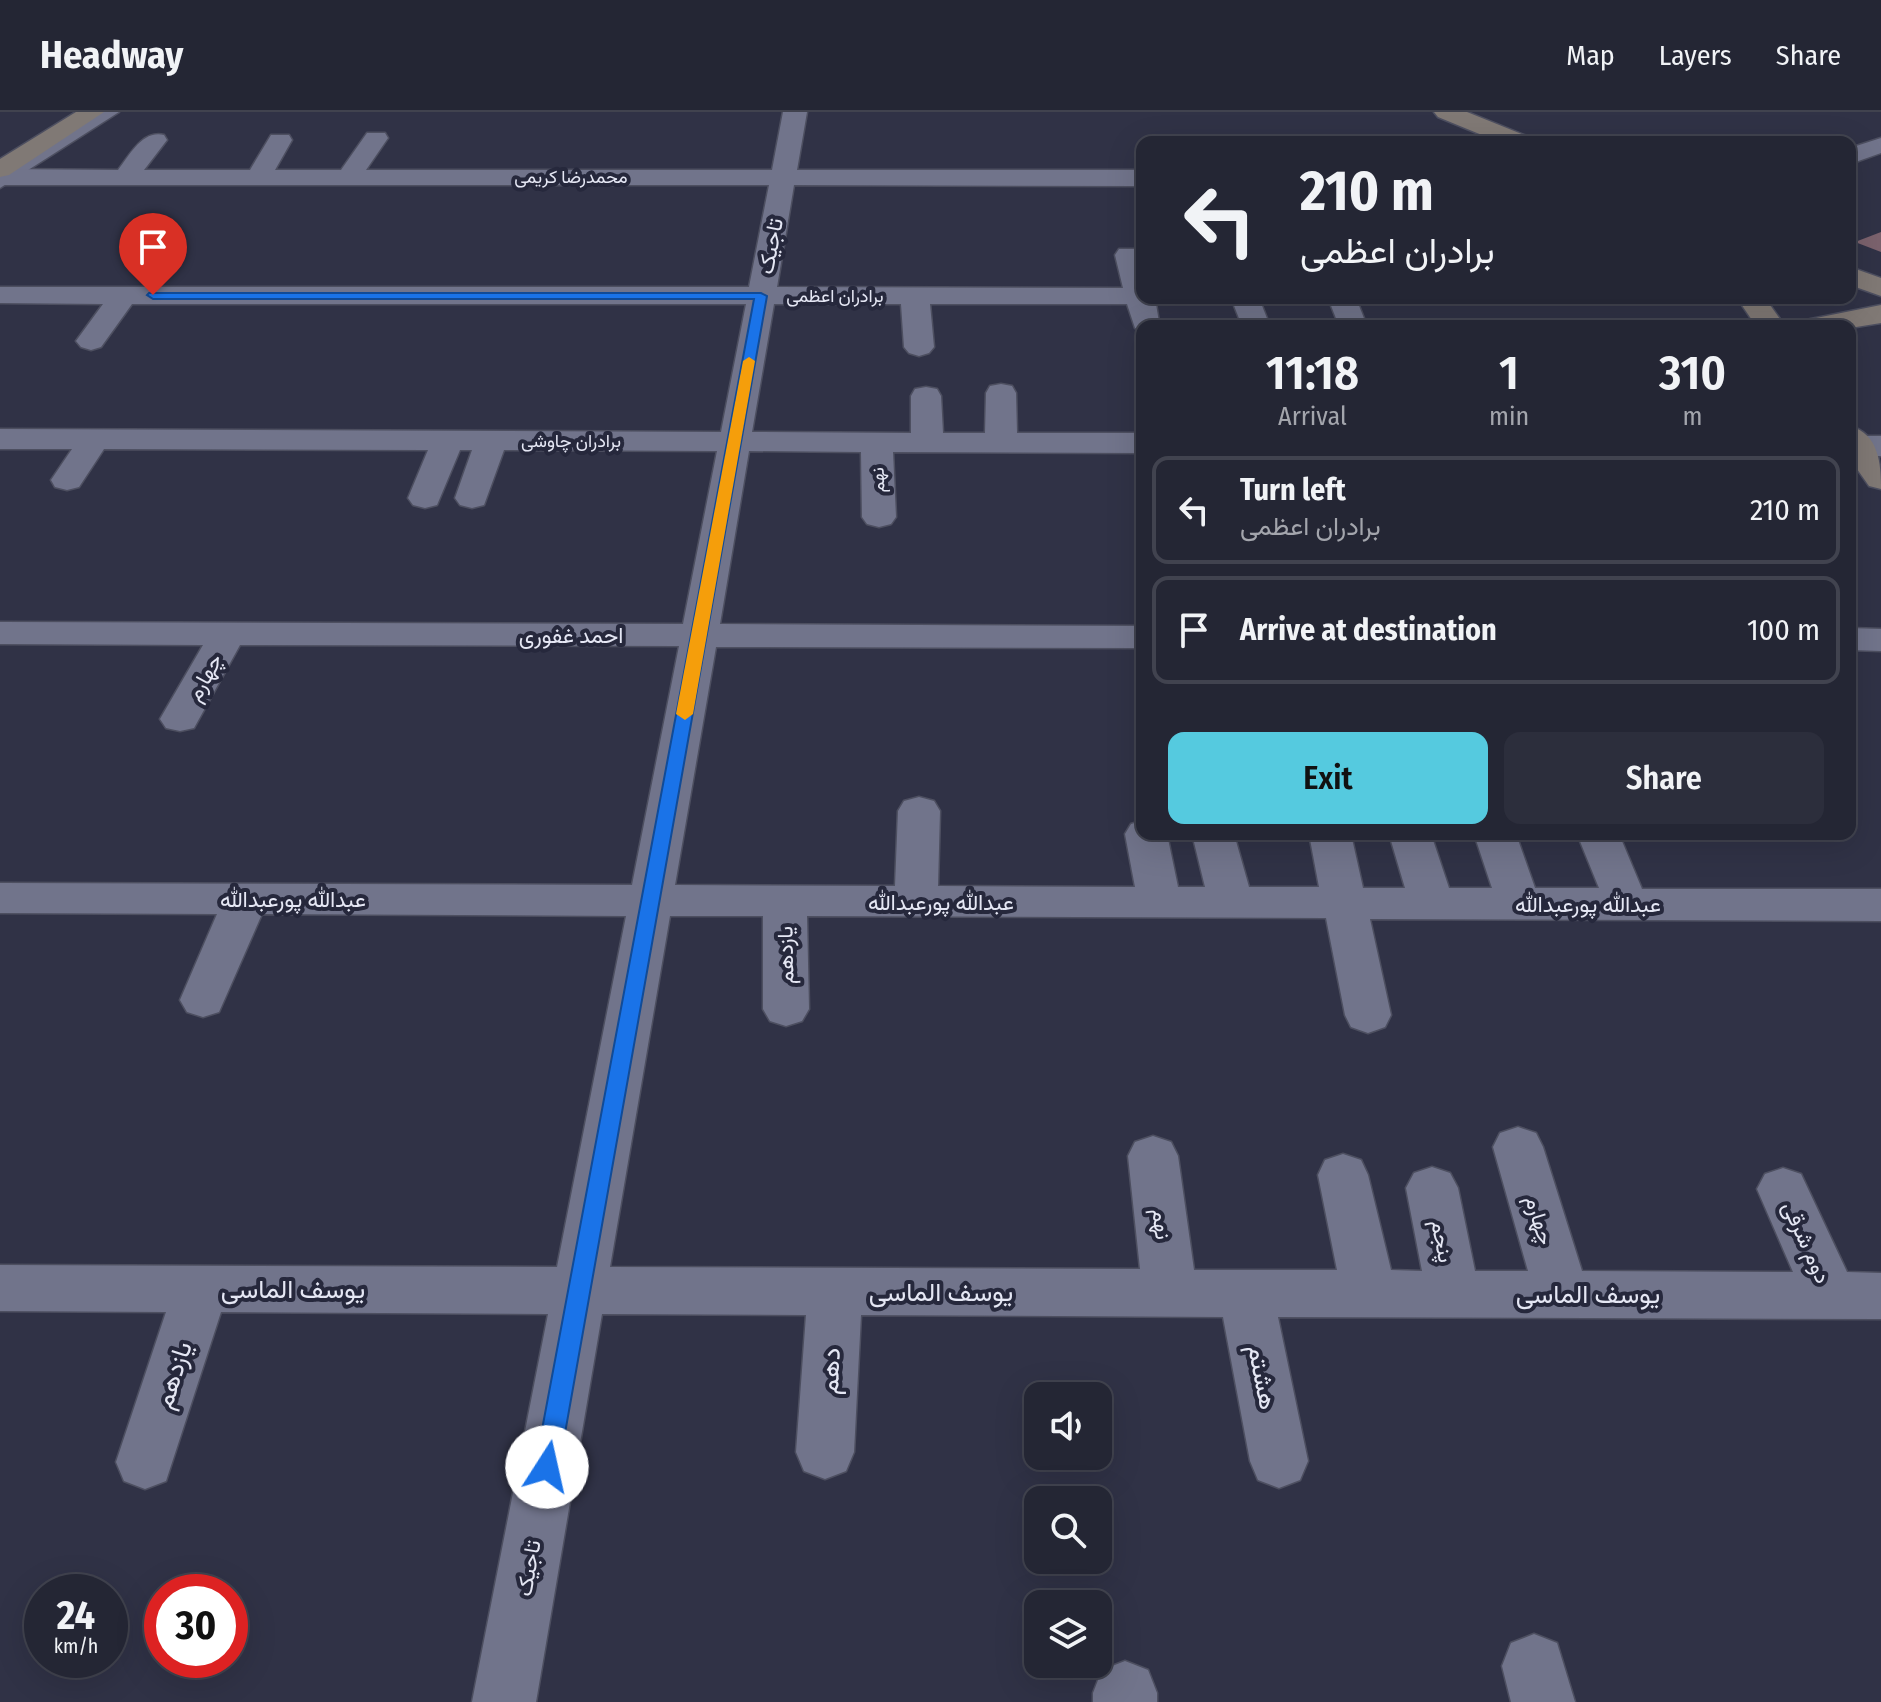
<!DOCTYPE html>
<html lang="en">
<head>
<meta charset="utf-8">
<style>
	body { margin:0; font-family:"Fira Sans Condensed",Vazirmatn,sans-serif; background:#2c2e3c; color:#f1f3f6; height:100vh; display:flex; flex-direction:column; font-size:30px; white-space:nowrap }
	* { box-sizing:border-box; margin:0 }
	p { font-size:26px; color:#a3a5ac }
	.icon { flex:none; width:44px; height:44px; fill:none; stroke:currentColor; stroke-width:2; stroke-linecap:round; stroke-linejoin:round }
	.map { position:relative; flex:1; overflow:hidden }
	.drawer { position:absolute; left:1136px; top:208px; width:720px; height:520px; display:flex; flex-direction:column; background:#242634; border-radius:16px; box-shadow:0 8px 32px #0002,0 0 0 2px #41434f }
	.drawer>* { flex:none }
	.top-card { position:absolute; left:1136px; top:24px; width:720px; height:168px; border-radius:16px; box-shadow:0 8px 32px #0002,0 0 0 2px #41434f; background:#242634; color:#f1f3f6; overflow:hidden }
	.tools { position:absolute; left:1024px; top:1270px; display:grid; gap:16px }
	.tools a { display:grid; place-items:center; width:88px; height:88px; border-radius:16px; background:#242634; box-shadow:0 8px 32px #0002,0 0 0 2px #41434f; font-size:40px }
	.speed { position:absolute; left:24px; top:1462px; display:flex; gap:16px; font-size:40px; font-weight:700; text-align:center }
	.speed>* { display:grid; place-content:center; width:104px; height:104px; border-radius:50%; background:#242634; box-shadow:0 8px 32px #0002,0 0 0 2px #41434f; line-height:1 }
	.speed small { font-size:20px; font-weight:400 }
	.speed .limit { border:12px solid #d22; background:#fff; color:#111 }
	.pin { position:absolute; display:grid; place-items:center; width:68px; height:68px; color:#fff; margin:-82px -34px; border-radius:50% 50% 50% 0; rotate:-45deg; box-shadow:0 0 8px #0007 }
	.pin .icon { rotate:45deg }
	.me { position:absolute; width:88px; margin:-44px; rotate:10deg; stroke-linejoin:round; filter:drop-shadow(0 0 6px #0008) }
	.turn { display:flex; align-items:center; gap:28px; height:168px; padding:0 32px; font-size:36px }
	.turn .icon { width:104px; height:104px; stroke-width:2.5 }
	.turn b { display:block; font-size:56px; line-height:68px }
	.eta { display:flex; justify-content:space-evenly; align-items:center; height:136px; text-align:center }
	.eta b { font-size:48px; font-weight:600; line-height:56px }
	.button { display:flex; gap:16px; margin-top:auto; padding:16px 32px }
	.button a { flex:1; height:92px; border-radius:16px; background:#55cadf; color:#111; font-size:32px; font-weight:600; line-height:92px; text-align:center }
	.button a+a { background:#2c2e3c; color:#f1f3f6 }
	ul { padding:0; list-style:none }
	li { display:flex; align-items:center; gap:24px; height:108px; margin:0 16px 12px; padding:0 16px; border:4px solid #41434f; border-radius:16px }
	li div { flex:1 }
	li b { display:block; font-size:30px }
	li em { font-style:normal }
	header { display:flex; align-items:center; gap:48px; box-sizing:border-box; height:112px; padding:0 40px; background:#242634; border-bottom:2px solid #41434f }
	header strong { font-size:38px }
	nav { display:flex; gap:44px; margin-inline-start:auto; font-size:28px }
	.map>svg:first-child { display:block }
	.building { fill:#7b626d }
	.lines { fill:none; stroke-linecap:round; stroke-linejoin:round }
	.lane-casing { stroke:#4d4f60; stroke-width:3 }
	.street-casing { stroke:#4d4f60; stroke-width:3 }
	.secondary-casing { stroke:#4d4f60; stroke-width:3 }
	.lane { fill:#71748b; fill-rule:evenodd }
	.street { fill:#71748b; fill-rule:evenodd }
	.secondary { fill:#807975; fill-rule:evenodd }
	.route { fill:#1a73e8; stroke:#114b97; stroke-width:2 }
	.slow { fill:#f59e0b }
	.labels { text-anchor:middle; stroke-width:8; stroke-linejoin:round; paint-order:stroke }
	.far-street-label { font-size:18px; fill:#e5e7f4; stroke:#26283c }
	.street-label { font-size:22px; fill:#e5e7f4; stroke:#26283c }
	.near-street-label { font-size:26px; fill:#e5e7f4; stroke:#26283c }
</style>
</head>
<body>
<header>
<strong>Headway</strong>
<nav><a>Map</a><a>Layers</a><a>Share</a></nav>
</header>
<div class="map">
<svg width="1881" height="1590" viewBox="0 0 1881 1590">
	<rect width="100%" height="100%" fill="#303246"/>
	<polygon class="building" points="1881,120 1881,140 1855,130"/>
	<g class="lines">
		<defs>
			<polygon id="lane" points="98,0 119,0 0,76 0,62"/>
			<g id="street">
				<path d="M783,0H807L797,58H1142V74L794,73L777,175L1123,176L1115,143L1119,137H1139L1142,142V186H1155L1159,210L1157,214H1142V218L1135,216L1127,192H930L934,235L929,241L919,244L909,241L904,235L901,192H774L752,320L911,321V284L915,277L926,275L937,277L941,284L943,321H985L986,281L990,274L1001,272L1012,274L1016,281L1017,321H1142V341L893,340L896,405L891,412L879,415L867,412L862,405L861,340L749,339L720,512L1142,514V536L716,535L675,773L895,774L898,699L904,689L919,685L934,689L940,699L938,774L1135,775L1125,722L1131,712L1142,709V722H1167L1178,775H1205L1192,722H1234L1249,775H1319L1309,722H1351L1363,776H1405L1389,722H1431L1449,776H1492L1474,722H1516L1535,776H1599L1577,722H1619L1642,777H1881V809L1370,807L1391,903L1385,915L1368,921L1351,915L1345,903L1326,806L807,804L809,897L802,909L786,914L770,909L763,897V804H670L610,1155L1140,1157L1128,1044L1135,1030L1153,1024L1171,1030L1178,1044L1194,1158H1337L1318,1063L1325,1048L1343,1042L1361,1048L1368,1063L1391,1158L1422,1159L1406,1076L1414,1061L1432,1055L1450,1061L1458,1076L1475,1159H1528L1493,1035L1500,1021L1518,1015L1536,1021L1543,1035L1582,1159L1793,1160L1757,1077L1765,1062L1783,1056L1801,1062L1847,1160L1881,1161V1207L1278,1205L1308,1349L1300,1368L1279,1376L1258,1368L1250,1349L1223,1205L861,1203L854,1340L846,1359L825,1367L804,1359L796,1340L806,1203L602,1202L536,1590H472L548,1202L221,1200L166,1369L145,1377L124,1369L116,1350L166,1200L0,1199V1153L557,1155L626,804L262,802L219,900L203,905L187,900L180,888L217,802L0,801V771L632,773L679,534L240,533L194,616L180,619L166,616L160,607L203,533L0,532V510L683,512L717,339L504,338L484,393L472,396L460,393L455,386L472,338H460L437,393L425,396L413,393L408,386L428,338L104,337L79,375L67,378L55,375L51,368L72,337H0V317L721,320L746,192H132L101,235L91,238L81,235L76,229L103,192L0,191V175H749L769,73H0V57L118,58C130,43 142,18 164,23L167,28L144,58H250L271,23H289L292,28L275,58H341L367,21H385L388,26L366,58H772Z"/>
				<polygon points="1881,26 1881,41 1850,52 1850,36"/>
				<polygon points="1231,186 1259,186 1270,214 1242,214"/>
				<polygon points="1328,186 1356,186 1367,214 1339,214"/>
				<rect x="1850" y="324" width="31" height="20"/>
				<polygon points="1850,516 1881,517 1881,539 1850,538"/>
				<polygon points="1534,1522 1557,1531 1575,1590 1511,1590 1502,1554 1511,1531"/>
				<polygon points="1125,1549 1148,1558 1157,1581 1157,1590 1093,1590 1093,1581 1102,1558"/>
			</g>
			<g id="secondary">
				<polygon points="76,0 104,0 9,63 0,65 0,47"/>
				<polygon points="1434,0 1467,0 1529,25 1532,30 1499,30 1438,5"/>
				<polygon points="1850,155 1881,166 1881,184 1850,173"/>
				<polygon points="1737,186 1765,186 1785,214 1756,214"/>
				<polygon points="1881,193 1881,211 1850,216 1802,214 1806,208"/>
				<path d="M1850,314C1879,322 1881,352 1881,377L1869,374L1850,347Z"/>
			</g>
		</defs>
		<use href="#lane" class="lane-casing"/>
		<use href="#street" class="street-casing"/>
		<use href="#secondary" class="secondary-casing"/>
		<use href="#lane" class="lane"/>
		<use href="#street" class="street"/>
		<use href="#secondary" class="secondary"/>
	</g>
	<polygon class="route" points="149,181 761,181 767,184 559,1355 556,1363 547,1366 538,1363 535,1355 754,187 153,187 147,183"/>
	<polygon class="slow" points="749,245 755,249 693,602 685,608 676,602 743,249"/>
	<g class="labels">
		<g class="far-street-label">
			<text x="571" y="71">محمدرضا کریمی</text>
			<text x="835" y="190">برادران اعظمی</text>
			<text x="571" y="335">برادران چاوشی</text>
			<text transform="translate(878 368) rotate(-92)" y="6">نهم</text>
		</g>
		<g class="street-label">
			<text transform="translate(770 134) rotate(-79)" y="8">تاجیک</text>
			<text x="571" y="531">احمد غفوری</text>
			<text transform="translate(204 565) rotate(-61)" y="8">چهارم</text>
			<text x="293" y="795">عبدالله پورعبدالله</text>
			<text x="941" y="798">عبدالله پورعبدالله</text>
			<text x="1588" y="800">عبدالله پورعبدالله</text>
			<text transform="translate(785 843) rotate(-91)" y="8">یازدهم</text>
			<text transform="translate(1540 1108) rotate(73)" y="8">چهارم</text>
			<text transform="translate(1162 1112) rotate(83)" y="8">نهم</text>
			<text transform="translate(1443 1129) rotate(79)" y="8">پنجم</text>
			<text transform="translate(1807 1130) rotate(66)" y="8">دوم شرقی</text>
			<text transform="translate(528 1456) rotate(-80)" y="8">تاجیک</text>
		</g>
		<g class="near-street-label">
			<text x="293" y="1186">یوسف الماسی</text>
			<text x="941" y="1189">یوسف الماسی</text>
			<text x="1588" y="1191">یوسف الماسی</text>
			<text transform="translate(830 1259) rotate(-87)" y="9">دهم</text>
			<text transform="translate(173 1263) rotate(-72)" y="9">یازدهم</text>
			<text transform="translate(1263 1265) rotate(79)" y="9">هشتم</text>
		</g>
	</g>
</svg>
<div class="tools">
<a><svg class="icon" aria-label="sound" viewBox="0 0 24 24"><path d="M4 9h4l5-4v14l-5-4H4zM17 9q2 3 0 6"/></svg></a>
<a><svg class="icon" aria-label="search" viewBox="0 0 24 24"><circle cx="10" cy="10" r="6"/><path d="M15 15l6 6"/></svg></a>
<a><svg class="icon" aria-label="layers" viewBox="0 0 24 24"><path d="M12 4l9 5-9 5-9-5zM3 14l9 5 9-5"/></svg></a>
</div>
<div class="speed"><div>24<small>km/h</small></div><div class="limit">30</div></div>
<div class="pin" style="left:153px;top:183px;background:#d93025"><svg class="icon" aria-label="arrive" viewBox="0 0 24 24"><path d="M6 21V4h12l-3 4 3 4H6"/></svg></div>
<svg class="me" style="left:547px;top:1355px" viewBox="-20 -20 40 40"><circle r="19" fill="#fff"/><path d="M0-13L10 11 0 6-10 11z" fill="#1a73e8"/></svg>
<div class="top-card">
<div class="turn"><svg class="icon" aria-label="left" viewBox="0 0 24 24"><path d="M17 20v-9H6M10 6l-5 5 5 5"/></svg><div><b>210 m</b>برادران اعظمی</div></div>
</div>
<section class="drawer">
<div class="eta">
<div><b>11:18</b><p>Arrival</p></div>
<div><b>1</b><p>min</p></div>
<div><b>310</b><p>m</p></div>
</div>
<ul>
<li><svg class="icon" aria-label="left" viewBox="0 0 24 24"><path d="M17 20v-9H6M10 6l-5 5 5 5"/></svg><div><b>Turn left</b><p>برادران اعظمی</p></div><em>210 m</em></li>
<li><svg class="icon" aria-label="arrive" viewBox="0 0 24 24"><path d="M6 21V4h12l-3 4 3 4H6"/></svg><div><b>Arrive at destination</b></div><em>100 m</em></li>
</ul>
<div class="button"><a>Exit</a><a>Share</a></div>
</section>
</div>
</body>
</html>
